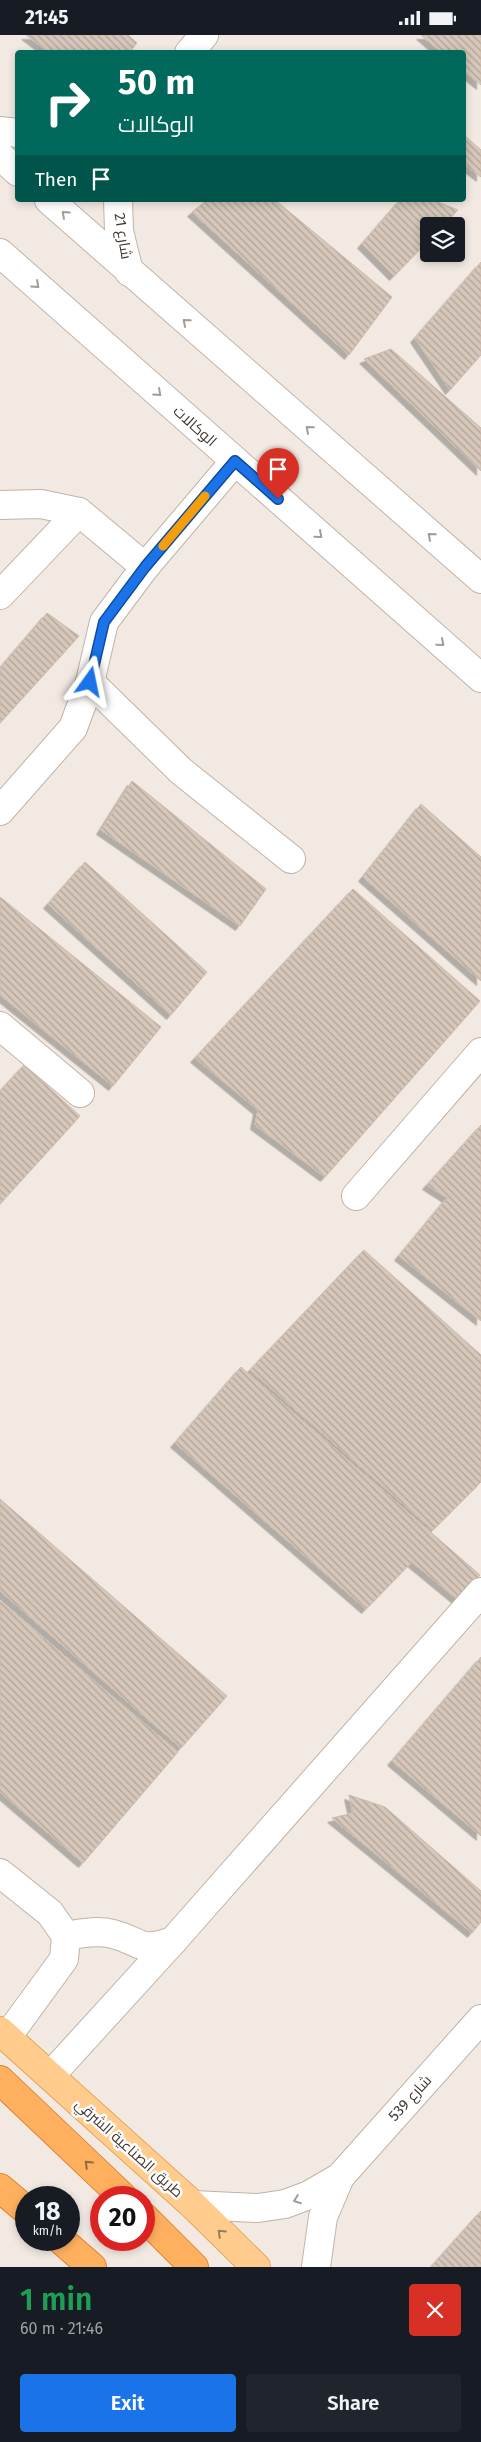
<!DOCTYPE html>
<html lang="en">
<head>
<meta charset="utf-8">
<style>
	body { margin:0; font-family:"Fira Sans",Cairo,sans-serif; background:#20242c; color:#f1f3f6; height:100vh; display:flex; flex-direction:column; font-size:19px; white-space:nowrap }
	* { box-sizing:border-box; margin:0 }
	p { font-size:16px; color:#9ea1a6 }
	.icon { flex:none; width:28px; height:28px; fill:none; stroke:currentColor; stroke-width:2; stroke-linecap:round; stroke-linejoin:round }
	.map { position:relative; height:2232px; overflow:hidden }
	.panel { display:flex; flex-direction:column; background:#171b24; flex:1 }
	.panel>* { flex:none }
	.hud { position:absolute; left:15px; top:15px; width:451px; height:152px; border-radius:5px; box-shadow:0 2px 8px #0003; background:#00695c; color:#fff; overflow:hidden }
	.fabs { position:absolute; left:420px; top:182px; display:grid; gap:10px }
	.fabs a { display:grid; place-items:center; width:45px; height:45px; border-radius:5px; background:#171b24; box-shadow:0 2px 8px #0003; font-size:25px }
	.speed { position:absolute; left:15px; top:2151px; display:flex; gap:10px; font-size:25px; font-weight:700; text-align:center }
	.speed>* { display:grid; place-content:center; width:65px; height:65px; border-radius:50%; background:#171b24; box-shadow:0 2px 8px #0003; line-height:1 }
	.speed small { font-size:12px; font-weight:400 }
	.speed .limit { border:8px solid #d22; background:#fff; color:#111 }
	.pin { position:absolute; display:grid; place-items:center; width:42px; height:42px; color:#fff; margin:-51px -21px; border-radius:50% 50% 50% 0; rotate:-45deg; box-shadow:0 0 5px #0007 }
	.pin .icon { rotate:45deg }
	.me { position:absolute; width:55px; margin:-28px; rotate:12deg; stroke-linejoin:round; filter:drop-shadow(0 0 4px #0008) }
	.turn { display:flex; align-items:center; gap:18px; height:105px; padding:0 20px; font-size:22px }
	.turn .icon { width:65px; height:65px; stroke-width:2.5 }
	.turn b { display:block; font-size:35px; line-height:42px }
	.then { display:flex; align-items:center; height:48px; padding:0 20px; background:#0003; gap:10px; font-size:19px }
	.round { display:grid; place-items:center; flex:none; width:52px; height:52px; border-radius:5px; background:#20242c }
	.overview { display:flex; align-items:center; justify-content:space-between; height:85px; padding:0 20px }
	h1 { font-size:30px; font-weight:600; line-height:38px; color:#1e9e55 }
	.primary-button { display:flex; gap:10px; margin-top:auto; padding:10px 20px }
	.primary-button a { flex:1; height:58px; border-radius:5px; background:#1a73e8; color:#fff; font-size:20px; font-weight:600; line-height:58px; text-align:center }
	.primary-button a+a { background:#20242c; color:#f1f3f6 }
	.status { display:flex; justify-content:space-between; align-items:center; height:35px; padding:0 25px; background:#171b24; direction:ltr }
	.status svg { height:14px; fill:currentColor }
	.map>svg:first-child { display:block }
	.building { fill:url(#building-back-hatch); stroke:#cebaaa; filter:url(#shadow) }
	.lines { fill:none; stroke-linecap:round; stroke-linejoin:round }
	.minor-casing { stroke:#c0b3a7; stroke-width:30 }
	.major-casing { stroke:#e7a65b; stroke-width:30 }
	.highway-casing { stroke:#e2812c; stroke-width:30 }
	.minor { stroke:#fff; stroke-width:28 }
	.major { stroke:#ffcc8d; stroke-width:28 }
	.highway { stroke:#ffb05f; stroke-width:28 }
	.oneway { stroke:#a19c98 }
	.oneway2 { stroke:#8e6944 }
	.oneway3 { stroke:#987c5b }
	.route-casing { stroke:#114b97; stroke-width:12 }
	.route { stroke:#1a73e8; stroke-width:9 }
	.slow { stroke:#f59e0b; stroke-width:9 }
	.labels { text-anchor:middle; stroke-width:5; stroke-linejoin:round; paint-order:stroke }
	.street-label { font-size:15px; fill:#433a32; stroke:#fff }
</style>
</head>
<body>
<div class="status"><b>21:45</b><svg viewBox="0 0 49 12"><path d="M0 12V9h3v3zM5 12V6h3v6zM10 12V3h3v9zM15 12V0h3v12zM26 1h20v11H26zM47 4h2v5h-2z"/></svg></div>
<div class="map">
<svg width="481" height="2232" viewBox="0 0 481 2232">
	<defs>
		<pattern id="building-back-hatch" width="6" height="6" patternUnits="userSpaceOnUse" patternTransform="scale(1.25)"><rect width="6" height="6" fill="#d6c7ba"/><path d="M-1 5l2 2M0 0l6 6M5-1l2 2" fill="none" stroke="#afa398"/></pattern>
		<filter id="shadow"><feDropShadow dx="-4.5" dy="4.5" stdDeviation="0" flood-color="#0004"/></filter>
	</defs>
	<rect width="100%" height="100%" fill="#f2eae2"/>
	<g class="building">
		<polygon points="26,0 128,0 137,8 129,18 50,18"/>
		<polygon points="421,0 481,0 481,50 464,36 464,18 442,18"/>
		<polygon points="464,100 481,115 481,142 464,129"/>
		<polygon points="207,165 275,165 392,262 349,320 192,177"/>
		<polygon points="400,165 433,165 458,175 442,191 429,191 429,205 394,241 362,209"/>
		<polygon points="481,227 481,320 450,355 415,303"/>
		<polygon points="391,314 481,393 481,436 364,324"/>
		<polygon points="47,578 79,601 0,688 0,633"/>
		<polygon points="132,746 266,854 240,891 101,795"/>
		<polygon points="421,769 481,822 481,946 363,842"/>
		<polygon points="85,827 207,937 171,980 48,869"/>
		<polygon points="353,854 480,966 325,1142 255,1090 258,1075 195,1023"/>
		<polygon points="0,862 161,992 113,1051 0,960"/>
		<polygon points="24,1030 80,1081 0,1169 0,1056"/>
		<polygon points="481,1090 481,1286 399,1221 447,1163 427,1150"/>
		<polygon points="364,1215 481,1320 481,1447 433,1495 250,1335"/>
		<polygon points="241,1332 480,1540 458,1565 412,1527 366,1574 175,1408"/>
		<polygon points="0,1464 227,1661 181,1713 0,1556"/>
		<polygon points="0,1566 178,1717 83,1828 0,1757"/>
		<polygon points="481,1622 481,1801 392,1726"/>
		<polygon points="349,1760 385,1772 481,1856 481,1887 472,1898 332,1783 353,1778"/>
		<polygon points="481,2176 481,2232 431,2232"/>
	</g>
	<g class="lines">
		<defs>
			<g id="minor">
				<polyline points="189,18 204,0"/>
				<polyline points="0,96 18,98"/>
				<polyline points="0,121 18,137"/>
				<polyline points="49,165 481,544"/>
				<polyline points="118,165 119,196 129,237"/>
				<polyline points="0,218 481,643"/>
				<polyline points="0,470 41,469 79,477 145,532"/>
				<polyline points="0,560 79,477"/>
				<polyline points="90,647 181,736 291,824"/>
				<polyline points="0,776 73,693 90,647 104,587 145,532 235,426"/>
				<polyline points="0,991 80,1058"/>
				<polyline points="356,1161 481,1017"/>
				<polyline points="0,1838 50,1878 66,1901 64,1924 7,2002"/>
				<path d="M66,1901C81,1898 98,1895 113,1899C144,1907 137,1918 173,1906"/>
				<polyline points="50,2041 173,1906 481,1557"/>
				<polyline points="193,2170 258,2173 285,2169 309,2160 340,2142 481,1984"/>
				<polyline points="316,2232 323,2182 340,2142"/>
			</g>
			<polyline id="major" points="0,1996 193,2170 256,2232"/>
			<g id="highway">
				<polyline points="0,2045 123,2162"/>
				<polyline points="0,2153 26,2175"/>
				<polyline points="144,2182 194,2232"/>
				<polyline points="61,2205 92,2232"/>
			</g>
		</defs>
		<use href="#minor" class="minor-casing"/>
		<use href="#major" class="major-casing"/>
		<use href="#highway" class="highway-casing"/>
		<use href="#minor" class="minor"/>
		<use href="#major" class="major"/>
		<use href="#highway" class="highway"/>
	</g>
	<defs><path id="oneway-chevron" d="M-2-3.5L2.5 0L-2 3.5" fill="none" stroke-width="1.6" stroke-linecap="round" stroke-linejoin="round" transform="scale(1.25)"/></defs>
	<g class="oneway">
		<use href="#oneway-chevron" transform="translate(65 179) rotate(-138)"/>
		<use href="#oneway-chevron" transform="translate(36 250) rotate(42)"/>
		<use href="#oneway-chevron" transform="translate(186 287) rotate(-139)"/>
		<use href="#oneway-chevron" transform="translate(158 358) rotate(42)"/>
		<use href="#oneway-chevron" transform="translate(309 394) rotate(-139)"/>
		<use href="#oneway-chevron" transform="translate(319 500) rotate(41)"/>
		<use href="#oneway-chevron" transform="translate(431 501) rotate(-139)"/>
		<use href="#oneway-chevron" transform="translate(441 608) rotate(41)"/>
		<use href="#oneway-chevron" transform="translate(297 2165) rotate(160)"/>
	</g>
	<use class="oneway2" href="#oneway-chevron" transform="translate(88 2129) rotate(-136)"/>
	<use class="oneway3" href="#oneway-chevron" transform="translate(221 2198) rotate(-136)"/>
	<g class="lines">
		<defs>
			<polyline id="route" points="90,647 104,587 145,532 235,426 278,464"/>
		</defs>
		<use href="#route" class="route-casing"/>
		<use href="#route" class="route"/>
		<polyline class="slow" points="163,511 205,461"/>
	</g>
	<g class="labels">
		<g class="street-label">
			<text transform="translate(123 201) rotate(81)" y="5">شارع 21</text>
			<text transform="translate(195 391) rotate(42)" y="5">الوكالات</text>
			<text transform="translate(410 2063) rotate(-48)" y="5">شارع 539</text>
			<text transform="translate(129 2113) rotate(42)" y="5">طريق الصناعية الشرقي</text>
		</g>
	</g>
</svg>
<div class="fabs">
<a><svg class="icon" aria-label="layers" viewBox="0 0 24 24"><path d="M12 4l9 5-9 5-9-5zM3 14l9 5 9-5"/></svg></a>
</div>
<div class="speed"><div>18<small>km/h</small></div><div class="limit">20</div></div>
<div class="pin" style="left:278px;top:464px;background:#d93025"><svg class="icon" aria-label="arrive" viewBox="0 0 24 24"><path d="M6 21V4h12l-3 4 3 4H6"/></svg></div>
<svg class="me" style="left:90px;top:647px" viewBox="-20 -20 40 40"><path d="M0-17L14 15 0 8-14 15z" fill="#1a73e8" stroke="#fff" stroke-width="4"/></svg>
<div class="hud">
<div class="turn"><svg class="icon" aria-label="right" viewBox="0 0 24 24"><path d="M7 20v-9h11M14 6l5 5-5 5"/></svg><div><b>50 m</b>الوكالات</div></div>
<div class="then">Then<svg class="icon" aria-label="arrive" viewBox="0 0 24 24"><path d="M6 21V4h12l-3 4 3 4H6"/></svg></div>
</div>
</div>
<section class="panel">
<div class="overview"><div><h1>1 min</h1><p>60 m · 21:46</p></div><a class="round" style="background:#d93025;color:#fff"><svg class="icon" aria-label="close" viewBox="0 0 24 24"><path d="M6 6l12 12M18 6L6 18"/></svg></a></div>
<div class="primary-button"><a>Exit</a><a>Share</a></div>
</section>
</body>
</html>
